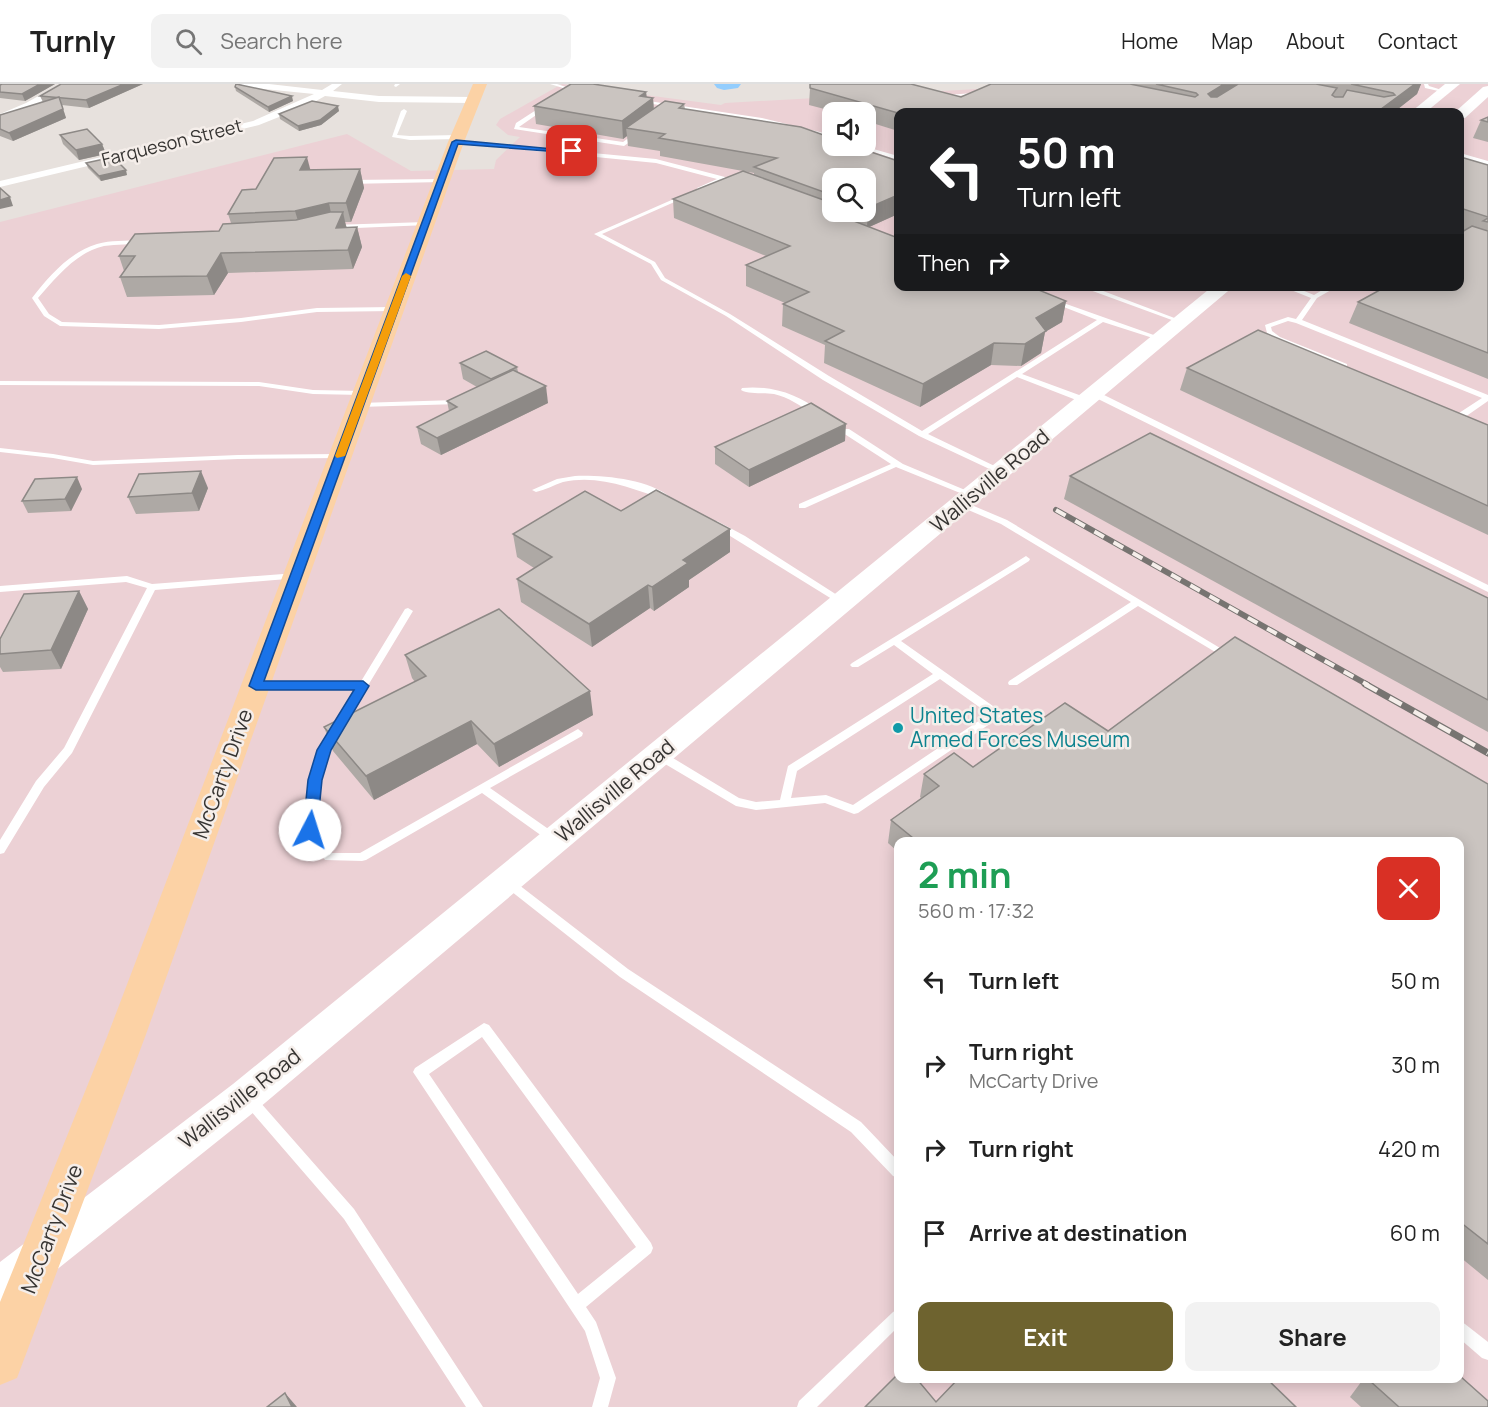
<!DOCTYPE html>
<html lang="en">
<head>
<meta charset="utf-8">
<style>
	body { margin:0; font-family:Manrope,sans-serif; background:#f2f2f2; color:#222; height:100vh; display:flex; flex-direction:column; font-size:22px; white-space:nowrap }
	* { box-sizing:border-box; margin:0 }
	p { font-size:20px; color:#767676 }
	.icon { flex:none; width:33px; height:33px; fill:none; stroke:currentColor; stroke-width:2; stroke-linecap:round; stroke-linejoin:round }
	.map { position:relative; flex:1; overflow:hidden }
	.panel { position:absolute; left:894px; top:753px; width:570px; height:546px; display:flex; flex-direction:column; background:#fff; border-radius:12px; box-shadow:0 3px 15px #0003 }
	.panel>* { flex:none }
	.top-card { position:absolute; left:894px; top:24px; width:570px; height:183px; border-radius:12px; box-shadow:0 3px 15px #0003; background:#202124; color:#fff; overflow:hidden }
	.tools { position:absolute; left:822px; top:18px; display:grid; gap:12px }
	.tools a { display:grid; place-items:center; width:54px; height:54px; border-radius:12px; background:#fff; box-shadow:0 3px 15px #0003; font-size:30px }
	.pin { position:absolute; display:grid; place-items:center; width:51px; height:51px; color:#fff; margin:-26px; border-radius:12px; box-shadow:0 3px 9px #0006 }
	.me { position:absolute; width:66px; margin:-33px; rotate:5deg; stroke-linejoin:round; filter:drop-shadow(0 0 4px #0008) }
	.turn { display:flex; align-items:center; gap:21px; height:126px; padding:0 24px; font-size:27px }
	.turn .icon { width:78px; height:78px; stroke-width:2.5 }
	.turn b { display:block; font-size:42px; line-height:51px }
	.then { display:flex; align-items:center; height:57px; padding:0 24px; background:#0003; gap:12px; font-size:22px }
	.round { display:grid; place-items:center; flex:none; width:63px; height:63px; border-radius:12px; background:#f2f2f2 }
	.summary { display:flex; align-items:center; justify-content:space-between; height:102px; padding:0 24px }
	h1 { font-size:36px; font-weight:700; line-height:45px; color:#1e9e55 }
	.cta { display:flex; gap:12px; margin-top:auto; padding:12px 24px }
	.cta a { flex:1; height:69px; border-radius:12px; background:#6e632f; color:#fff; font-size:24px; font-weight:700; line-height:69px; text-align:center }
	.cta a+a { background:#f2f2f2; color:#222 }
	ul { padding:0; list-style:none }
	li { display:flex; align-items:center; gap:18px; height:84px; padding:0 24px }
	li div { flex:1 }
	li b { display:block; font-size:22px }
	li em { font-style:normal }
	header { display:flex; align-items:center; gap:36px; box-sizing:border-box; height:84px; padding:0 30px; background:#fff; border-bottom:2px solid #e0e0e0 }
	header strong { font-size:28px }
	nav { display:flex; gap:33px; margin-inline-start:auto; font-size:21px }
	.search { width:420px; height:54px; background:#f2f2f2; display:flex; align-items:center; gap:15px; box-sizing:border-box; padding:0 21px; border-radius:12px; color:#767676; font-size:22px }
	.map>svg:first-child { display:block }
	.industrial { fill:#ecd1d5; fill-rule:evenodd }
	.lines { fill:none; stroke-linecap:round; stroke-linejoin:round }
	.river { fill:#93cdfd; fill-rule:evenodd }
	.lane { fill:#fff; fill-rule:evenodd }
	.street { fill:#fff; fill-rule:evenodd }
	.secondary { fill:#fff; fill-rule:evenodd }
	.primary { fill:#fcd2a5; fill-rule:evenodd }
	.rail-far1-casing { stroke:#777471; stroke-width:6 }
	.rail-casing { stroke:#777471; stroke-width:7 }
	.rail-far1 { stroke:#f5eeea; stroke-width:4; stroke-dasharray:11; stroke-linecap:butt }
	.rail { stroke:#f5eeea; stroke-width:4.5; stroke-dasharray:14; stroke-linecap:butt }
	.wall { fill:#aea9a5; fill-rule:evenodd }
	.shaded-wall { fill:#8d8986 }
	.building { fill:#cac4c0; stroke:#8d8986; stroke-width:1.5 }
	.route { fill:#1a73e8; stroke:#114b97; stroke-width:1.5 }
	.slow { fill:#f59e0b }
	.culture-dot { fill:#0f9aa8; stroke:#f5eeea; stroke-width:2 }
	.labels { text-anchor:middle; stroke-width:5; stroke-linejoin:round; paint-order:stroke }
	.far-street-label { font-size:18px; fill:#363432; stroke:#f5eeea }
	.street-label { font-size:21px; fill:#363432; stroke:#f5eeea }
	.culture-label { font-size:21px; fill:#0d838f; stroke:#f5eeea; text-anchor:start }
</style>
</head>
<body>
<header>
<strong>Turnly</strong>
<div class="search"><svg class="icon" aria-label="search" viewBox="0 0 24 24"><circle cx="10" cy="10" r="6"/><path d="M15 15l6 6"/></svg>Search here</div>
<nav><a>Home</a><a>Map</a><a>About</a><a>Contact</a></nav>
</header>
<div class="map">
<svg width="1488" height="1323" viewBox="0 0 1488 1323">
	<rect width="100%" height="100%" fill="#e7e1dd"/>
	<path class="industrial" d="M562,0L721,21L725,19L1066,0H1488V1323H0V138L347,50L411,87L494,85L496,76L520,53L508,51L496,41L500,35ZM832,28H866V62H832ZM898,28H1460V202H898ZM832,94H866V128H832ZM898,758H1460V1294H898Z"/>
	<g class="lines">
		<polygon class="river" points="714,0 741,0 738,4 724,6 717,4"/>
		<g class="lane">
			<polygon points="395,0 400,0 396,3 394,2"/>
			<polygon points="550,0 557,0 578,7 576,8"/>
			<polygon points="1424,0 1428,0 1429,2 1445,7 1443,8 1425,4"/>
			<polygon points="984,8 986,10 939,13 937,12"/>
			<polygon points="642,16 762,34 832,51 832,54 762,37 640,18"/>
			<polygon points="547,19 549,22 519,43 623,58 637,48 642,49 624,62 514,45 516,39"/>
			<polygon points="404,25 407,27 397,51 410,52 458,51 461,53 458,55 410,56 392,53 401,27"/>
			<polygon points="456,56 656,75 725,93 728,95 699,107 697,106 697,104 717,95 656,79 454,59"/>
			<polygon points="856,62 863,62 898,72 898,76"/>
			<polygon points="441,95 444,97 443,98 348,100 345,98 348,96"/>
			<polygon points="683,111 688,112 602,150 655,178 665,194 730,230 829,292 922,347 1097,236 1051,218 1051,216 1055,216 1165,255 1159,256 1103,238 1022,290 1090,315 1090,319 1084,319 1017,293 928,350 1005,387 1004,389 998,389 919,352 823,296 726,232 661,196 651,180 594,150"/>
			<polygon points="426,138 429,140 428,141 332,145 329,143 332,141"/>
			<path d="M140,156L142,157V159C130,161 117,160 104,162C76,168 56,194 38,214L49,230L62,238L159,241L241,234L317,224L394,223L397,225L394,227L317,228L241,238L159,245L60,242L44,232L32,214C49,192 70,168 97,160C111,156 126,157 140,156Z"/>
			<polygon points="1079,202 1090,202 1185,238 1180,239"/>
			<polygon points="1195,202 1205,202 1220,209 1215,210"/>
			<polygon points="1281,202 1292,202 1314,211 1329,202 1338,202 1317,214 1302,236 1488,311 1488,317 1465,333 1459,333 1459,329 1482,314 1296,239 1288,237 1271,243 1272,247 1280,253 1347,280 1347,284 1341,284 1276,255 1267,249 1265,241 1288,233 1296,235 1311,214"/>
			<polygon points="0,297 259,298 313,306 363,307 367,309 363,311 313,310 259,302 0,301"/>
			<path d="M742,304C770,301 799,310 820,328L813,330C801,322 788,313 774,310C764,308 750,311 741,306Z"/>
			<polygon points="1092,308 1098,308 1488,501 1488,508 1092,312"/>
			<polygon points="456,316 459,316 459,320 359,323 355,321 359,319"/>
			<polygon points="843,345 849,345 903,380 977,411 973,414 970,413 896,383 805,424 799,424 799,420 891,380 843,349"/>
			<polygon points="0,364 53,370 93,377 238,371 340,370 344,372 340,374 238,375 93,381 53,374 0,368"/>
			<path d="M575,392C603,391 648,395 670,413L666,416C632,405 600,390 563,398C554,401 545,406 536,408L532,406L557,395Z"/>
			<polygon points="962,417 1007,436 1235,573 1230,576 1227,575 1138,522 1017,601 1009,601 1008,599 1009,597 1131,518 1001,440 959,422 959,418"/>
			<polygon points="717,437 745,452 848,518 843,521 840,520 714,442 713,440"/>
			<path d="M1026,472L1030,475L1029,477L901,557L1000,627L1001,630L1000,633L858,729L854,730L825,719L756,726L736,722L655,674L654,671L659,667L663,668L739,714L756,718L780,716L788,682L933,590L894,561L858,583H852L850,581L852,579ZM940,595L989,630L853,721L826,711L791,714L797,687Z"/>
			<polygon points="296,489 299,490 301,492 299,494 155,506 72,669 44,703 4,769 0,770 0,756 36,697 64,664 147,504 126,498 0,508 0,502 127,492 152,500"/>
			<polygon points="408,524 413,527 329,666 320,696 316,744 332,769 360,769 578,645 583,649 582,652 490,704 557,751 559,754 557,757 549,757 482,709 366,776 362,777 325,776 306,748 304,745 310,696 319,666 356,605 256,605 251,602 256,599 360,599 405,525"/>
			<polygon points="506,792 510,794 628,885 861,1038 898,1077 898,1094 893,1092 851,1048 620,893 502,800 500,797 502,794"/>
			<path d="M484,939L489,941L651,1159L653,1164L651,1169L586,1223L596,1238L616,1294L608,1323H592L600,1294L585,1247L413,988L415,984ZM482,953L636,1163L578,1210L429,990Z"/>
			<polygon points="248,1008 253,1010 354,1125 483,1323 466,1323 344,1135 243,1018 241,1014 243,1010"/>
			<polygon points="898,1225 898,1243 817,1323 797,1323 799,1317 893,1228"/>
			<polygon points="1460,1237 1465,1240 1488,1258 1488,1276 1482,1274 1460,1255"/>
		</g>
		<g class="street">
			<polygon points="60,0 71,0 32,23 0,36 0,30 26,19"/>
			<polygon points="241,0 269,0 322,6 332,0 342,0 333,7 379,12 473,13 478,16 473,19 379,18 325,12 309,21 259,41 0,103 0,97 253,37 314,10 245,3"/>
			<polygon points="1460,69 1488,77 1488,83 1460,75"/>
		</g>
		<g class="secondary">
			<polygon points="1445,0 1460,0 1426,28 1411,28"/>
			<polygon points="1488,2 1488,13 1465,34 1460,35 1460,28 1455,28 1483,3"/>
			<polygon points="1213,202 1234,202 259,1024 15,1219 0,1225 0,1178 233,1000"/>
		</g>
		<polygon class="primary" points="473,0 487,0 464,58 145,953 17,1294 0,1301 0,1218 107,953 448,58"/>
		<defs>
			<polyline id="rail-far1" points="1056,426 1368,601"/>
			<polyline id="rail" points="1365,600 1488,669"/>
		</defs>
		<use href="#rail-far1" class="rail-far1-casing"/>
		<use href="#rail" class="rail-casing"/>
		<use href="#rail-far1" class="rail-far1"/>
		<use href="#rail" class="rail"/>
	</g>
	<g class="wall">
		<polygon points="55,0 25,17 0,14 0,1"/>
		<polygon points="143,0 89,24 62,21 66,34 13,57 0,52 0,31 43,18 40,12"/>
		<path d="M571,0H593L646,8L647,14H653L654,25L665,17L684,20L685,25L801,43L832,54V62H853L898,77V130L869,143L898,154V202H1029L1066,217L1062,238L1045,248L1041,269L1021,282L991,281L920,323L824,279L825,261L782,242L783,220L785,219L746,202V181L766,172L674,134L673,115L743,87L754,91V89L660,72V67L628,62L627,52L623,55L536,40L534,22ZM832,94H866V128H832Z"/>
		<polygon points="991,0 1421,0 1417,10 1394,28 898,28 898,47 866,37 866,28 836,28 809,21 810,4 961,13"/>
		<polygon points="235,3 293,17 269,28 236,7"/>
		<polygon points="339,27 321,41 299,47 280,35 279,30"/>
		<polygon points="1488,33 1488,58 1473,54 1481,36"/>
		<polygon points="60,51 102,60 106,70 79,76 63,60"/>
		<polygon points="1460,76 1488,81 1488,295 1349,239 1358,218 1460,202 1462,147 1460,147"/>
		<polygon points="86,79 127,91 101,97 88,84"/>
		<polygon points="360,85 364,104 351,138 345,138 347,144 357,143 362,163 353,185 228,189 214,211 127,213 120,193 124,187 119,172 219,147 231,139 228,130 256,105 310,86"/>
		<polygon points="460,279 517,283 518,288 548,319 441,371 421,360 417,343 449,327 447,317 477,303 463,295"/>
		<polygon points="1187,284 1488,341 1488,451 1180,306"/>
		<polygon points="845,357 749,403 715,380 715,363"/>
		<polygon points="1070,392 1488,514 1488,648 1064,415"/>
		<polygon points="208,404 199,427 136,430 128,413"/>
		<polygon points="82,405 71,427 28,429 22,417"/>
		<polygon points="621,427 730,468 689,496 689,503 654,527 650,524 592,563 521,518 517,495 534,484 517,473 513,450"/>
		<polygon points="79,507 88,525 61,585 3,588 0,583 0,555"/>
		<polygon points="405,571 593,631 499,683 477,660 374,716 333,667 324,643 415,598 412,594"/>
		<polygon points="1108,647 1488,700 1488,1196 1460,1173 1460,758 898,758 898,768 888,759 891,736 921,714 920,713 924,690 973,683"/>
		<polygon points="1364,1294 1460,1294 1488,1323 1361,1323 1350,1313"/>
	</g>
	<g class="shaded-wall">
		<polygon points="40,0 55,0 25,17 22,10"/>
		<polygon points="124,0 143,0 89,24 86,16"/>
		<polygon points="1224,0 1240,0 1204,28 1208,10"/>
		<polygon points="1414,0 1421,0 1417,10 1394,28 1377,28"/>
		<polygon points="646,8 647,19 653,14 654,32 626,44 627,52 623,55 622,37 640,12"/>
		<polygon points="292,12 293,17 269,28 268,23"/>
		<polygon points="338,22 339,27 321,41 299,47 298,42"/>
		<polygon points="63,25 66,34 13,57 9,49"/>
		<polygon points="102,60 106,70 79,76 76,66"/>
		<polygon points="307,73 312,92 300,86"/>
		<polygon points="360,85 364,104 351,138 346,119"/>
		<polygon points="126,86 127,91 101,97 99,92"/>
		<polygon points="898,111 898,130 867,144 868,124"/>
		<polygon points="10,113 13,122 0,125 0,116"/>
		<polygon points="329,119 333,139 301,147 295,127"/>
		<polygon points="343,128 347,147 336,144"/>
		<polygon points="858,129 856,148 846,134"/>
		<polygon points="357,143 362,163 353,185 348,166"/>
		<polygon points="221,169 228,189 214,211 207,192"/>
		<polygon points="1066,217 1062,238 1045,248 1041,269 1021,282 1025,260 1036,234"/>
		<polygon points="994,259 991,281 920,323 923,300"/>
		<polygon points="546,302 548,319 441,371 437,354"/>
		<polygon points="846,340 845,357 749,403 749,386"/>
		<polygon points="201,387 208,404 199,427 192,409"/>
		<polygon points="77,393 82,405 71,427 65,415"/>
		<polygon points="730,445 730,468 689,496 689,503 654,527 652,503 683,476"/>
		<polygon points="648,501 650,524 592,563 589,540"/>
		<polygon points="79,507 88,525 61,585 51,566"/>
		<polygon points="590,607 593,631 499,683 494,660"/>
		<polygon points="471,637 477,660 374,716 366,692"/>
		<polygon points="285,1309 297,1323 292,1323"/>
	</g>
	<g class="building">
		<polygon points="2,0 40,0 22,10 0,8 0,1"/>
		<polygon points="61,0 124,0 86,16 40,12"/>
		<polygon points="236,0 292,12 268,23 235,3"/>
		<polygon points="571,0 593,0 646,8 640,12 653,14 622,37 534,22"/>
		<polygon points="810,0 911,0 961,13 991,0 1130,0 1195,13 1198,11 1196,9 1156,0 1224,0 1208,10 1211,13 1217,13 1238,0 1316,0 1337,4 1332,11 1335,13 1343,13 1347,6 1384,13 1395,11 1393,9 1351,0 1415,0 1377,28 898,29 810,4"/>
		<polygon points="59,13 63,25 9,49 0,45 0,31"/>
		<polygon points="312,17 338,22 320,36 298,42 279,30"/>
		<polygon points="665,17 684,20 679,24 801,43 832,54 832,62 853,62 898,77 898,111 868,124 866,123 866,94 832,94 832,111 754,83 777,74 659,54 665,50 626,44"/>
		<polygon points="1488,33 1488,38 1481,36"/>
		<polygon points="87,45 102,60 76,66 60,51"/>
		<polygon points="113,73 126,86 99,92 86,79"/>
		<polygon points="307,73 300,86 360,85 346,119 329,119 295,127 228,130 242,106 256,105 274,74"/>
		<polygon points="1464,74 1488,81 1488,133 1460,124 1460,76"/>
		<polygon points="743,87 832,119 832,128 855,128 858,129 846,134 898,154 898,202 1029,202 1066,217 1036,234 1046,247 1025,260 994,259 923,300 825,257 844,247 783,220 809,208 746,181 790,162 673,115"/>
		<polygon points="0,104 10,113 0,116"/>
		<polygon points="330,128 343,128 336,144 357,143 348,166 221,169 207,192 120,193 135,172 119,172 135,150 219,147 223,140 296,136"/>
		<polygon points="1488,134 1488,138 1483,137"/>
		<polygon points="1472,142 1488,147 1488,269 1358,218 1387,202 1460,202 1460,149"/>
		<polygon points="1258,246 1488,341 1488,422 1187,284"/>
		<polygon points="486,267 517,283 491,295 460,279"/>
		<polygon points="513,286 546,302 437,354 417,343 457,323 447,317"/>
		<polygon points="811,319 846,340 749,386 715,363"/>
		<polygon points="1150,349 1488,514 1488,616 1070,392"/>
		<polygon points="201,387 192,409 128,413 139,390"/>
		<polygon points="77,393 65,415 22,417 35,395"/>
		<polygon points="656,406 730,445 683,476 688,479 652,503 648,501 589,540 517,495 552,473 513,450 585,407 621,427"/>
		<polygon points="79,507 51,566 0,570 0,555 24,510"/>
		<polygon points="499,525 590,607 494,660 471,637 366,692 324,643 426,592 405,571"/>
		<polygon points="1235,553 1488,700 1488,1160 1460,1138 1460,758 918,758 891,736 939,702 924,690 954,669 973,683 1065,619 1108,647"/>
		<polygon points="898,1290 898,1294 916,1294 936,1318 959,1294 1266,1294 1296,1323 865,1323"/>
		<polygon points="1460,1292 1488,1317 1488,1323 1399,1323 1370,1297 1371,1294 1460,1294"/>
		<polygon points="285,1309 292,1323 267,1323"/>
	</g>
	<polygon class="route" points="456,56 575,67 572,69 458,60 264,597 363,597 369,602 331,666 322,696 317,746 315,749 305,749 303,746 308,696 317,666 354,606 256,606 249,602 452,58"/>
	<polygon class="slow" points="406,189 411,192 345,372 337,374 335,372 402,192"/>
	<circle class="culture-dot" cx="898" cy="644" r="6"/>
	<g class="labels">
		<g class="far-street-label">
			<text transform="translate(172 59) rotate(-14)" y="6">Farqueson Street</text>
		</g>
		<g class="street-label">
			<text transform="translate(990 397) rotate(-40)" y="7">Wallisville Road</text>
			<text transform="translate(223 690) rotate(-70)" y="7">McCarty Drive</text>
			<text transform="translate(615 707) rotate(-40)" y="7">Wallisville Road</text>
			<text transform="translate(240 1015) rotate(-38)" y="7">Wallisville Road</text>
			<text transform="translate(52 1145) rotate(-69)" y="7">McCarty Drive</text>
		</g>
		<g class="culture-label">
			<text x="910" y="639">United States<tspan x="910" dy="24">Armed Forces Museum</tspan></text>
		</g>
	</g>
</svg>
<div class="tools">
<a><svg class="icon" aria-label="sound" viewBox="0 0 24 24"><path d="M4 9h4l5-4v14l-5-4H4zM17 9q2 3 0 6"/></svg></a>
<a><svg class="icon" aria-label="search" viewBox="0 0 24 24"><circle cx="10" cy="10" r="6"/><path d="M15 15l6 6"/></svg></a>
</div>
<div class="pin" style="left:572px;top:67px;background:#d93025"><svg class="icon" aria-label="arrive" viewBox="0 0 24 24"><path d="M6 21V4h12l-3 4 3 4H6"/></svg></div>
<svg class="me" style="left:310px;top:746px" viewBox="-20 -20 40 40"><circle r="19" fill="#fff"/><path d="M0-13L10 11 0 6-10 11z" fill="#1a73e8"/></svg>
<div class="top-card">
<div class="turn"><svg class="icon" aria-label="left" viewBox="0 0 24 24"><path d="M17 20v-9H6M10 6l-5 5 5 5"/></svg><div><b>50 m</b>Turn left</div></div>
<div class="then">Then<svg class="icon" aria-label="right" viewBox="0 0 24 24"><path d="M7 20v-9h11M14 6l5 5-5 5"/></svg></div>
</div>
<section class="panel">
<div class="summary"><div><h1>2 min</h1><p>560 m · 17:32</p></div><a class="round" style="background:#d93025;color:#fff"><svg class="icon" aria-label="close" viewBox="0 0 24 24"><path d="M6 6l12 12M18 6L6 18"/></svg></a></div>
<ul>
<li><svg class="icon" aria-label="left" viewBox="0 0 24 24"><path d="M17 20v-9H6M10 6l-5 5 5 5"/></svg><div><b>Turn left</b></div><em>50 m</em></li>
<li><svg class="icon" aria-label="right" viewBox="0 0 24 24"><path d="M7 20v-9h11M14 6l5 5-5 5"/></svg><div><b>Turn right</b><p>McCarty Drive</p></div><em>30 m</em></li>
<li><svg class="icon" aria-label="right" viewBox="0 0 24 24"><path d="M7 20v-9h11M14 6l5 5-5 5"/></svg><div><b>Turn right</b></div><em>420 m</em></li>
<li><svg class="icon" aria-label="arrive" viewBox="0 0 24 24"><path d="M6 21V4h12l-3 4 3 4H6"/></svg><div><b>Arrive at destination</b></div><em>60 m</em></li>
</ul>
<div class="cta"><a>Exit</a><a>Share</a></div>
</section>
</div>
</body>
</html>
